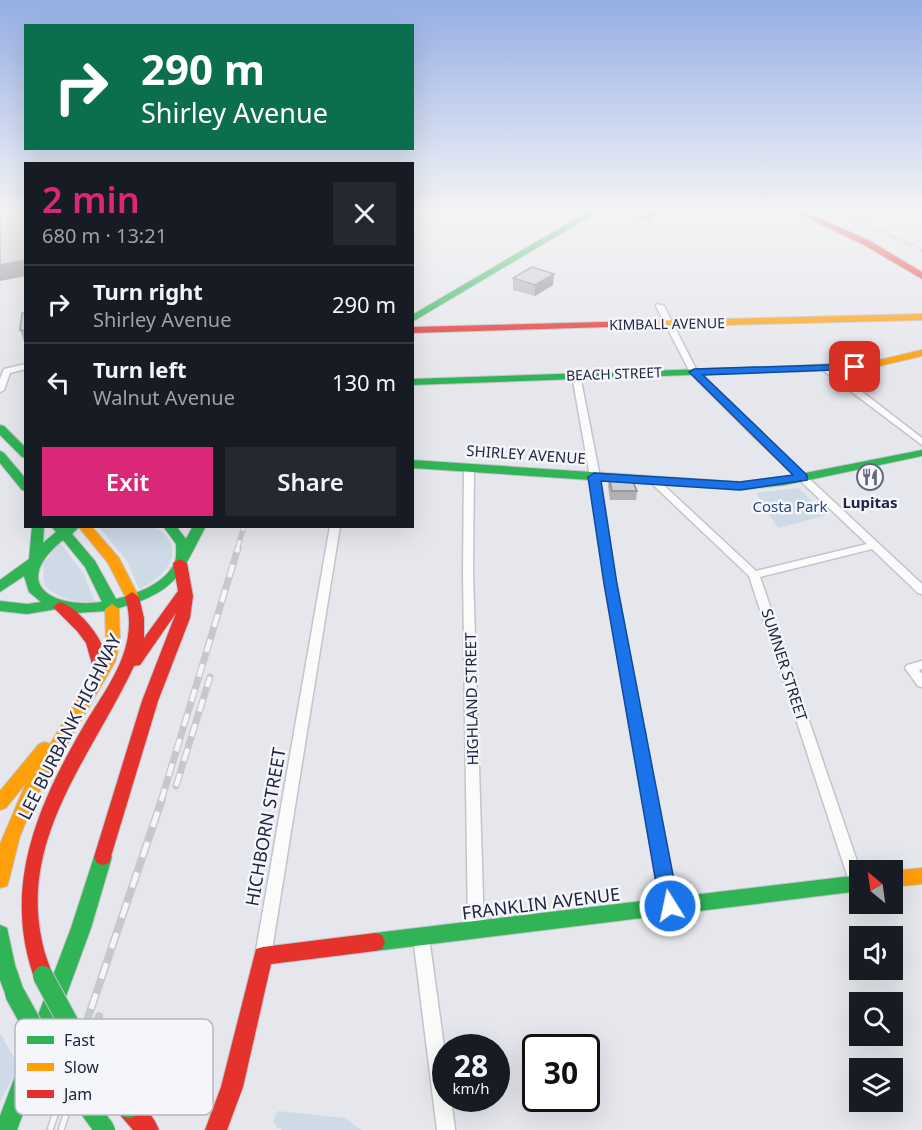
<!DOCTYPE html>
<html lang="en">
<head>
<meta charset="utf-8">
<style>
	body { margin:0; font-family:"Noto Sans",sans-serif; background:#242831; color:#f1f3f6; height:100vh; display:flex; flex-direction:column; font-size:22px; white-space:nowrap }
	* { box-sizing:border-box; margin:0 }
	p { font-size:20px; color:#9ea1a6 }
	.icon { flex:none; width:33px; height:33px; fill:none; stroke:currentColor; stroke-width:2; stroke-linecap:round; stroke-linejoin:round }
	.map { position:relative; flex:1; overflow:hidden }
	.panel { position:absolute; left:24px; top:162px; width:390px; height:366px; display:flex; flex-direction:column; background:#171b24; border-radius:0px; box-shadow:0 6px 24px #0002 }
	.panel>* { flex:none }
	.top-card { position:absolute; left:24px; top:24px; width:390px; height:126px; border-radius:0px; box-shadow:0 6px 24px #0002; background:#0b6e4f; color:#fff; overflow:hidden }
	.needle { width:39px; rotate:331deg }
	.tools { position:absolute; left:849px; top:860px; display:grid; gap:12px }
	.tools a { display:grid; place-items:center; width:54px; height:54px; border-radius:0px; background:#171b24; box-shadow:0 6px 24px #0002; font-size:30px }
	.speed { position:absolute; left:432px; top:1034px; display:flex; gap:12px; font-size:30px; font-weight:700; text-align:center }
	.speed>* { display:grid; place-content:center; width:78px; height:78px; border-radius:50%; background:#171b24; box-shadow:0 6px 24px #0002; line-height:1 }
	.speed small { font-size:15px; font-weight:400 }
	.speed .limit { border:3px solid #111; border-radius:9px; background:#fff; color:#111 }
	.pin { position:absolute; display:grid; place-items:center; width:51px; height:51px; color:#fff; margin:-26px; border-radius:12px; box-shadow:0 3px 9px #0006 }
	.me { position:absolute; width:66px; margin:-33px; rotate:350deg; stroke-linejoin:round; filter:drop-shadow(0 0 4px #0008) }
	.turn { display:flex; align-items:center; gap:21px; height:126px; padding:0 18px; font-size:27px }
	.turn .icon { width:78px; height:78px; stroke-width:2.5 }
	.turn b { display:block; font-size:42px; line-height:51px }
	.round { display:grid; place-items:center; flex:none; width:63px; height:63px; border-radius:0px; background:#242831 }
	.headline { display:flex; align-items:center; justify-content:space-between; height:102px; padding:0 18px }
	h1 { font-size:36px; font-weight:600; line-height:45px; color:#db2777 }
	.button { display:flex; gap:12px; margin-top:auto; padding:12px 18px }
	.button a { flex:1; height:69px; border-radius:0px; background:#db2777; color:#fff; font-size:24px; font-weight:600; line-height:69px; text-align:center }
	.button a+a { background:#242831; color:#f1f3f6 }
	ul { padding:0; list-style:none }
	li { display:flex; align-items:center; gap:18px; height:78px; padding:0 18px; border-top:2px solid #363941 }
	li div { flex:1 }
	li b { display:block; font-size:22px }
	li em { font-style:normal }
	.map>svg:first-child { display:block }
	.green { fill:#cedae6 }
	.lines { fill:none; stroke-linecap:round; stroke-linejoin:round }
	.street-casing { stroke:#c3c4c9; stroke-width:3 }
	.fast-casing { stroke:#c3c5cb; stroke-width:2 }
	.slow-casing { stroke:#c3c5cb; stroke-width:2 }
	.jam-casing { stroke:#c3c5cb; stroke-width:2 }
	.street { fill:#fbfbfc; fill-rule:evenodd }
	.fast { fill:#30b455; fill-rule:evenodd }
	.slow { fill:#ff9f0a; fill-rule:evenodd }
	.jam { fill:#e5322d; fill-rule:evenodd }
	.rail-far3-casing { stroke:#c7c8cd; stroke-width:4 }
	.rail-far2-casing { stroke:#c7c8cd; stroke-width:5 }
	.rail-far1-casing { stroke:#c7c8cd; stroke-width:7 }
	.rail-casing { stroke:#c7c8cd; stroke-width:8 }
	.rail-far3 { stroke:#f5f6fa; stroke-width:2; stroke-dasharray:8; stroke-linecap:butt }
	.rail-far2 { stroke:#f5f6fa; stroke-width:3; stroke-dasharray:10; stroke-linecap:butt }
	.rail-far1 { stroke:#f5f6fa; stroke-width:4.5; stroke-dasharray:13; stroke-linecap:butt }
	.rail { stroke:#f5f6fa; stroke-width:5; stroke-dasharray:16; stroke-linecap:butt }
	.fast-bridge-casing { stroke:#c1c2cb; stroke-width:22; stroke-linecap:butt }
	.fast-bridge { stroke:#30b455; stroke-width:20 }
	.wall { fill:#b0b1b5 }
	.shaded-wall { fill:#909094 }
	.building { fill:#cdced3; stroke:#909094; stroke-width:1.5 }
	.route { fill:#1a73e8; stroke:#114b97; stroke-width:1.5 }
	.labels { text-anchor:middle; stroke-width:5; stroke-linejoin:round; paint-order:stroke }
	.far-street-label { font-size:14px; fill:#212442; stroke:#f5f6fa }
	.street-label { font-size:15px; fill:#212442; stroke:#f5f6fa }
	.poi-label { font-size:15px; font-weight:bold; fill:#212442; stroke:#f5f6fa }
	.park-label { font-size:15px; fill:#284a7c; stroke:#f5f6fa }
	.near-street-label { font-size:18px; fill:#212442; stroke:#f5f6fa }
	.key { fill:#f5f6fa; stroke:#b5b7c3; stroke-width:1.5 }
	.key-label { font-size:16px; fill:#212442 }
</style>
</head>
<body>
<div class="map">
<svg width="922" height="1130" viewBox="0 0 922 1130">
	<rect width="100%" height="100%" fill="#e6e7ec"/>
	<g class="green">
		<polygon points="798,488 827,515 778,528 756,493"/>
		<path d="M99,527C115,527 134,524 151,527C156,528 163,531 166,536C185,557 158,582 139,589L127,561Z"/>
		<path d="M60,543L84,574L95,602C76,602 59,600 44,585L43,564Z"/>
		<polygon points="0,1033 19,1067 0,1101"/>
		<polygon points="278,1111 345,1118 361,1130 283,1130 277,1128 273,1121"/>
	</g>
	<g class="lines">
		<defs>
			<g id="street">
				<polygon points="657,304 664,306 697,371 758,431 922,584 922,594 918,593 872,549 760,577 860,870 860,890 857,891 852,889 850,884 749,576 649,481 654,478 657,479 756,571 867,544 752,435 691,374 656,306"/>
				<polygon points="26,364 26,369 10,373 4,390 0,392 0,379 4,369"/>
				<polygon points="824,367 830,367 922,438 922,445 824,371"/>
				<polygon points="573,373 579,373 580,375 600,477 616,584 677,907 675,912 670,914 665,912 663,907 606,584 590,477 572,375"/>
				<polygon points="469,465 474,468 473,572 484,930 481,935 476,937 471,935 468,930 463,572 464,468"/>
				<polygon points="330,526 340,526 271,956 268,961 263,963 258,961 255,956"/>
				<polygon points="922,661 922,669 919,670 922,674 922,687 918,686 905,668 907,665"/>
				<polygon points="421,930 426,932 429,937 446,1061 446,1098 451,1098 455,1130 437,1130 413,937 416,932"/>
			</g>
			<g id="fast">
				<polygon points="589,211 599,211 412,322 412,315"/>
				<polygon points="794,366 799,369 798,371 412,385 412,379"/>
				<polygon points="0,425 4,426 26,448 26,458 22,457 0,435"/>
				<polygon points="922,450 922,456 785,485 740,490 412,468 412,460 740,482 785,477"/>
				<polygon points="0,451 4,453 26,479 26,491 22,490 0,463"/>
				<path d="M32,526H44L43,543L56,532L51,526H80L72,534L95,561L116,599C136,594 164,584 174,564C177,558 176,551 176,544L163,526H176L186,539L193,526H206C180,575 177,592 119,608L117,612L112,614L106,611L76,613L57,609L27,614L0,611V601L27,604L41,602L29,592L24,576L0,592V580L29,559ZM63,540L85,567L102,602C51,609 10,583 63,540Z"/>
				<polygon points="103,849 109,851 112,857 91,928 17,1130 0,1130 0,1116 71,928 94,857 97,851"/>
				<polygon points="860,875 860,891 375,951 368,949 365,942 368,935 375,933"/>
				<polygon points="0,925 7,928 15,965 25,994 22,1001 15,1004 8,1001 0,980"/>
			</g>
			<g id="slow">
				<polygon points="922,314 922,320 640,327 635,324 640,321"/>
				<polygon points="922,350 922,356 875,367 794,372 789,369 794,366 875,361"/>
				<polygon points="78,526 91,526 119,558 139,597 137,600 127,600 108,563"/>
				<polygon points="112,604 119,609 120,642 115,662 36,798 20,836 9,880 7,886 0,888 0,844 26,783 6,808 0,810 0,791 39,744 45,742 50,744 100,662 106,642 105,609"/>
				<polygon points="922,868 922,884 892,887 892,871"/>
			</g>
			<g id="jam">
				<polygon points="793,211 804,211 870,241 922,272 922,279 864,245"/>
				<polygon points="640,321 645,324 643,326 412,333 412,327"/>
				<path d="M180,559L187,563L193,596L190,618L158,701L109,863L103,865L97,863L94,857L142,701L176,613L140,665L134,666C93,754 19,837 42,941C44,953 49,964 53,976L50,983L43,986L36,983C0,888 38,804 86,722C110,683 140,645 125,597L132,592L139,597L144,618V638L178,591L173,563Z"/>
				<path d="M60,602C81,608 117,653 105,675H95L86,643L77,631L53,607Z"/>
				<polygon points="375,933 382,935 385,942 382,949 375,951 271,964 243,1087 227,1130 205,1130 221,1087 256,949 263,947"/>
				<path d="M129,1097C142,1102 154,1117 159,1130H133L121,1116L118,1108L121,1100Z"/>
			</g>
		</defs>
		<use href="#street" class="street-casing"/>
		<use href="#fast" class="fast-casing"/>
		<use href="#slow" class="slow-casing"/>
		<use href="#jam" class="jam-casing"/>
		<use href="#street" class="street"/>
		<use href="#fast" class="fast"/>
		<use href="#slow" class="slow"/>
		<use href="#jam" class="jam"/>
		<defs>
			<polyline id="rail-far3" points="840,211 922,251"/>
			<polyline id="rail-far2" points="237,550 244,526"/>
			<g id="rail-far1">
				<polyline points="176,786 210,677"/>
				<polyline points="161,801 238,548"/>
			</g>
			<g id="rail">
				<polyline points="50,1130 162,799"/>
				<polyline points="61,1130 99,1016"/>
			</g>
		</defs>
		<use href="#rail-far3" class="rail-far3-casing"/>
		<use href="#rail-far2" class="rail-far2-casing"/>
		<use href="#rail-far1" class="rail-far1-casing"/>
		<use href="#rail" class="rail-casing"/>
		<use href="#rail-far3" class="rail-far3"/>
		<use href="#rail-far2" class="rail-far2"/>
		<use href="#rail-far1" class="rail-far1"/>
		<use href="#rail" class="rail"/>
		<defs>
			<g id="fast-bridge">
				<polyline points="43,976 75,1035 129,1108"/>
				<polyline points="15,994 41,1041 105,1130"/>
			</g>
		</defs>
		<use href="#fast-bridge" class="fast-bridge-casing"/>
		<use href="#fast-bridge" class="fast-bridge"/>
	</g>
	<g class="wall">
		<polygon points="629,211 660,211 660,213 647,221 629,216"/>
		<polygon points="554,274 553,285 535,296 513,290 513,278"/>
		<polygon points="26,312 26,347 20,330"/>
		<polygon points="609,477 637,491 636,500 610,500 608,486"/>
	</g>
	<g class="shaded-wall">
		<polygon points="653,211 660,211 660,213 647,221 648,214"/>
		<polygon points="26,260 26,276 0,281 0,265"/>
		<polygon points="554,274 553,285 535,296 535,285"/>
	</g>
	<g class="building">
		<polygon points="0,211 26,211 26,260 0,265"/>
		<polygon points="638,211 653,211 648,214"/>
		<polygon points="532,267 554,274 535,285 513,278"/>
		<polygon points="26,312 26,331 20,330 22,313"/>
		<polygon points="609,477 631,477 637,491 612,491"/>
	</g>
	<linearGradient id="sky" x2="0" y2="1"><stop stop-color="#95aee4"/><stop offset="0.57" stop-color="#f4f4f6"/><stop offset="1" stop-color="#f4f4f6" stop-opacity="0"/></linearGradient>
	<rect width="922" height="370" fill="url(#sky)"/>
	<polygon class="route" points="855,364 859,365 859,369 703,375 807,475 807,480 740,490 601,481 617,584 679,906 677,913 670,915 663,913 660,906 604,584 588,477 594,473 740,482 793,475 689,372 694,369"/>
	<defs>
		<symbol id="restaurant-ring" viewBox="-11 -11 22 22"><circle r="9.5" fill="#f5f6fa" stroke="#66687e" stroke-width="1.5"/><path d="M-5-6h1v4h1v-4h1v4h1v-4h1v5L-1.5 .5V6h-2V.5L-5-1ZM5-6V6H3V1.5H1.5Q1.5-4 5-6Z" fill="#66687e"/></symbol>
	</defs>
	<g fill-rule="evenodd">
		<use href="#restaurant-ring" x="855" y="462" width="30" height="30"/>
	</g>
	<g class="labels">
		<g class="far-street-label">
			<text transform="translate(667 324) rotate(-1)" y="5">KIMBALL AVENUE</text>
			<text transform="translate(614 374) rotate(-2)" y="5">BEACH STREET</text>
		</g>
		<g class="street-label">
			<text transform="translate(526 455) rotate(4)" y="5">SHIRLEY AVENUE</text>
			<text transform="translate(784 665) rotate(72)" y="5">SUMNER STREET</text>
			<text transform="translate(472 699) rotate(-91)" y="5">HIGHLAND STREET</text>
		</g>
		<g class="poi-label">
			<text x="870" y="508">Lupitas</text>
		</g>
		<g class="park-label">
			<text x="790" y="512">Costa Park</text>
		</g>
		<g class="near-street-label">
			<text transform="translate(70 727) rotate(-63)" y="6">LEE BURBANK HIGHWAY</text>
			<text transform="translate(266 827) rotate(-80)" y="6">HICHBORN STREET</text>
			<text transform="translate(541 904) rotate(-7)" y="6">FRANKLIN AVENUE</text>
		</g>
	</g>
	<rect x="15" y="1019" width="198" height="96" rx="9" class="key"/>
	<rect x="27" y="1036" width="27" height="8" fill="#30b455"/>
	<rect x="27" y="1063" width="27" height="8" fill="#ff9f0a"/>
	<rect x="27" y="1090" width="27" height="8" fill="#e5322d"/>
	<g class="key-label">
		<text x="64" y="1046">Fast</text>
		<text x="64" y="1073">Slow</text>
		<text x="64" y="1100">Jam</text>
	</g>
</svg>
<div class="tools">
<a><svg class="needle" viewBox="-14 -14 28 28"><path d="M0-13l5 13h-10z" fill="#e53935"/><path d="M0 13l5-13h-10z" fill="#9ea1a6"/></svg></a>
<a><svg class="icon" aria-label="sound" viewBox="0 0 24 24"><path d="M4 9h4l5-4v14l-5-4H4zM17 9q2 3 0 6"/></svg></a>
<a><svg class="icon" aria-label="search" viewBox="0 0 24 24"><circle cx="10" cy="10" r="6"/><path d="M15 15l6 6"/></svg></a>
<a><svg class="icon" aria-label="layers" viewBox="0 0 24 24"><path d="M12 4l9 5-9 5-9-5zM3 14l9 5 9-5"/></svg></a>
</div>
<div class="speed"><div>28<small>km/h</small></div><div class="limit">30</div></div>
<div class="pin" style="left:855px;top:367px;background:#d93025"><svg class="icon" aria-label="arrive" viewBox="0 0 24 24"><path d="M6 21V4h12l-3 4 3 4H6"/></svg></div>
<svg class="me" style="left:670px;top:906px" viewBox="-20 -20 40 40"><circle r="17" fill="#1a73e8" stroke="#fff" stroke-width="3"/><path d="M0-11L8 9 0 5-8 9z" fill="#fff"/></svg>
<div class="top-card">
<div class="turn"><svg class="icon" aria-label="right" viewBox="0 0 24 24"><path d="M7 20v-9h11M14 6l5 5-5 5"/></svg><div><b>290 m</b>Shirley Avenue</div></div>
</div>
<section class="panel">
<div class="headline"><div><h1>2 min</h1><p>680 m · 13:21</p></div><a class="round"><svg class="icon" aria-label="close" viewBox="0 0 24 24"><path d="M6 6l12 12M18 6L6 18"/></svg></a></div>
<ul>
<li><svg class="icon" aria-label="right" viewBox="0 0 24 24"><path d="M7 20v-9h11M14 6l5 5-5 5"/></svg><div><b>Turn right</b><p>Shirley Avenue</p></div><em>290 m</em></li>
<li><svg class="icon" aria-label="left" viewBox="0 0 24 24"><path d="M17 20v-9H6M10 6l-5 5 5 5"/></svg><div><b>Turn left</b><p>Walnut Avenue</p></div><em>130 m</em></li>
</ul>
<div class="button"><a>Exit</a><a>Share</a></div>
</section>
</div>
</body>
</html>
